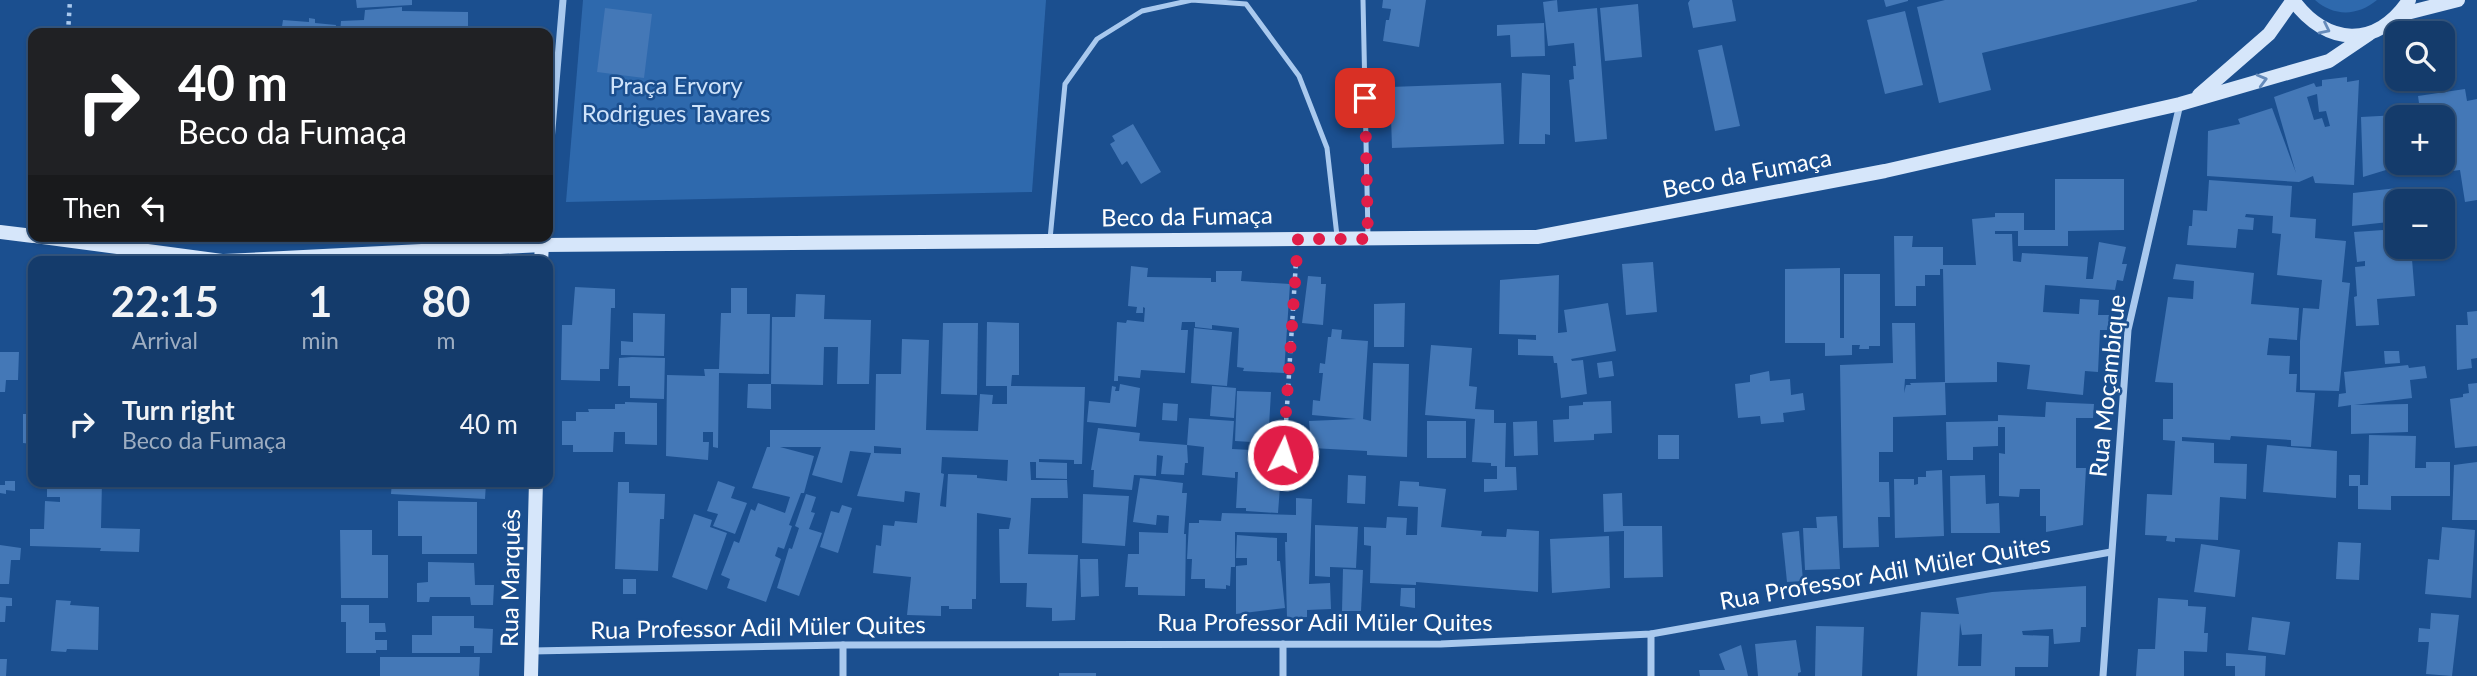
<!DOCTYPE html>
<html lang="en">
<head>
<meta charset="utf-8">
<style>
	body { margin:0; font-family:Lato,sans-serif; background:#214673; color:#f1f3f6; height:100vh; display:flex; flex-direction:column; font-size:26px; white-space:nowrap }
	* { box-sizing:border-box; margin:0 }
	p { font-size:23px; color:#9dadc1 }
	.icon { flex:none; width:38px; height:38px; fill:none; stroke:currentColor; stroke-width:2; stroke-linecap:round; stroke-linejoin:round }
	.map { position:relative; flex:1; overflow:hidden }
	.panel { position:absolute; left:28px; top:256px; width:525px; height:231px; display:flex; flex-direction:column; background:#143b6b; border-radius:14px; box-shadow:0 2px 5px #0004,0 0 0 2px #33557e }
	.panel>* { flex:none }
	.top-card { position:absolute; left:28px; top:28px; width:525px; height:214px; border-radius:14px; box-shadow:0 2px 5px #0004,0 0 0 2px #33557e; background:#202124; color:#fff; overflow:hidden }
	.tools { position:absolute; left:2385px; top:21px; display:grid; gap:14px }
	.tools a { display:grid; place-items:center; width:70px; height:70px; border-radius:14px; background:#143b6b; box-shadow:0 2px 5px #0004,0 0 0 2px #33557e; font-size:35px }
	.pin { position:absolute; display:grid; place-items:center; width:60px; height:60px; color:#fff; margin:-30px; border-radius:14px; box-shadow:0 4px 10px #0006 }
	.me { position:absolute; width:77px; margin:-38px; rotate:4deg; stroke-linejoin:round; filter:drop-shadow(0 0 5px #0008) }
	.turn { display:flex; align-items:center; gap:24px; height:147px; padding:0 35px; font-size:32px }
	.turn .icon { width:91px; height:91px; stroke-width:2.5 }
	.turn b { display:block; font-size:49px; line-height:60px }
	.then { display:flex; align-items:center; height:66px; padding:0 35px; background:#0003; gap:14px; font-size:26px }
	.eta { display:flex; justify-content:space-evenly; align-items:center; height:119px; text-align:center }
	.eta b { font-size:42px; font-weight:700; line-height:49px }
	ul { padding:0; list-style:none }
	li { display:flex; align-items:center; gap:21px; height:98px; padding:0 35px }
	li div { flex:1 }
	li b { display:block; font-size:26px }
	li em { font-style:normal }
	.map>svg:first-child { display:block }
	.green { fill:#2e69ad }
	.building { fill:#4478b7; fill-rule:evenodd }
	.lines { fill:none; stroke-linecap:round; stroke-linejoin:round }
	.path { stroke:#a9c9ee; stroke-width:4.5; stroke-dasharray:3.5 5; stroke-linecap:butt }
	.lane { stroke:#a9c9ee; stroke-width:5 }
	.street { stroke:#a9c9ee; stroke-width:7 }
	.secondary { stroke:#d6e6fa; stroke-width:14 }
	.oneway { stroke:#668bba }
	.route { stroke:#e11d48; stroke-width:12; stroke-dasharray:0 21.6 }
	.labels { text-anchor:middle; stroke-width:5; stroke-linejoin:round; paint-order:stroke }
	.park-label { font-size:24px; fill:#cfe3fa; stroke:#1b4f8f }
	.street-label { font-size:24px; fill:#fff; stroke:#1b4f8f }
</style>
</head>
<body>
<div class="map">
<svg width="2477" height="676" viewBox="0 0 2477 676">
	<rect width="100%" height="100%" fill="#1b4f8f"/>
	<g class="green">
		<polygon points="583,0 1046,0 1032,192 566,202"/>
		<path d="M2315,0H2377C2358,16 2334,17 2315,0Z"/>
	</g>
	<g class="building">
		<polygon points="356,0 412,0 412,5 357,8"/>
		<polygon points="1383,0 1426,0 1419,47 1383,41 1386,20 1389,20 1391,9 1382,8"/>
		<polygon points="1557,0 1558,12 1597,8 1607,139 1575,142 1569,80 1574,79 1573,66 1576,66 1574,43 1548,46 1543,2"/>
		<polygon points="1690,0 1732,0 1736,21 1693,28 1688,3"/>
		<polygon points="1884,0 1908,0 1908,1 1886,7"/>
		<polygon points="1945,0 2197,0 2197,1 1982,53 1991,90 1939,103 1917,7"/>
		<polygon points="1638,4 1642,57 1605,61 1600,8"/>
		<polygon points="402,7 402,11 468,12 468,33 340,33 341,21 364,20 365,10"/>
		<polygon points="605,8 652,14 644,78 597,72"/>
		<polygon points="1905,11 1923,85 1885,94 1867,20"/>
		<polygon points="309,18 315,19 315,23 336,25 335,33 281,33 283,20 309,22"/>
		<polygon points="1544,23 1545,56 1511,57 1510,35 1497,36 1497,25"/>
		<polygon points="1722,45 1740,126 1715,131 1698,50"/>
		<polygon points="1522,73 1550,75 1550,135 1545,134 1545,144 1519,144"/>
		<path d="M2347,77V82L2359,80L2354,185L2315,183L2313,176L2299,182L2207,176L2208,131L2240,124L2238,119L2272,108L2296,173L2274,97L2314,83L2316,87L2322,86V80ZM2317,94L2319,112L2326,111L2330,126L2325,127L2322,118L2314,120L2307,97Z"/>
		<polygon points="1501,83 1504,144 1392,148 1390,87"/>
		<polygon points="2465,89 2467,101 2477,99 2477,200 2465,202 2460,170 2423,175 2421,163 2443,163 2443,117 2421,117 2418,96"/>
		<polygon points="2398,115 2398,163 2409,163 2363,177 2361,117"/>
		<polygon points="1133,124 1161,172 1141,184 1127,161 1122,165 1110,144 1115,141 1112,136"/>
		<polygon points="2055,179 2124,179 2124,230 2068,231 2068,246 2018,246 2018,231 1995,231 1995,234 2012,234 2013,261 2021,262 2022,253 2088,257 2086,279 2093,279 2099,242 2126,247 2122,264 2127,264 2123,281 2117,280 2115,290 2045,285 2043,312 2079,314 2080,299 2099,300 2098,315 2110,315 2107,330 2100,330 2098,372 2085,371 2083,395 2027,389 2030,365 1997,362 1997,382 1945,383 1946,415 1893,417 1893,452 1879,452 1879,482 1889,482 1890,517 1878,517 1879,547 1843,548 1840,365 1893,363 1892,323 1915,323 1916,379 1905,379 1904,393 1906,385 1911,385 1910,383 1945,382 1943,269 1940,269 1940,275 1925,275 1925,286 1916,286 1916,306 1895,306 1894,236 1913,236 1912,247 1943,247 1943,265 1976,265 1972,219 1995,217 1995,213 2024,213 2024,230 2055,230"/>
		<polygon points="2209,180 2292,186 2290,217 2316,219 2315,238 2346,241 2342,282 2350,283 2339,391 2300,390 2300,341 2303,308 2319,309 2322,280 2277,275 2281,234 2272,233 2273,216 2246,214 2245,217 2254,218 2253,230 2238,229 2236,248 2187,245 2189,226 2192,226 2193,210 2207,211"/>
		<polygon points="2397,188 2398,221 2352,226 2353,193"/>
		<polygon points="2398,229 2398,247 2411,247 2415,296 2377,299 2379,325 2356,326 2354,297 2357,296 2355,267 2365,266 2365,261 2357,262 2354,232"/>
		<polygon points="1653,262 1657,312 1626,315 1622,264"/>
		<polygon points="2176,264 2254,273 2251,304 2299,308 2297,340 2269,338 2267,355 2290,356 2289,374 2297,374 2296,392 2315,393 2311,447 2291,446 2291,440 2231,436 2230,440 2182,437 2182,441 2214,443 2214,463 2247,464 2246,499 2220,497 2218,540 2175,538 2175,542 2166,541 2167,536 2145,535 2147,494 2172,495 2175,441 2163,440 2163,419 2173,419 2173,383 2155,382 2168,297 2193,299 2194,281 2173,279"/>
		<polygon points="1131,266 1148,268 1147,277 1211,278 1211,282 1216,282 1216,271 1242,271 1241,281 1290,284 1284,373 1243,371 1244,368 1237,367 1239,328 1212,325 1212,329 1195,327 1195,322 1182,322 1181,330 1188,330 1185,373 1141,370 1140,378 1118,376 1118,381 1114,381 1117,322 1126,323 1127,320 1144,322 1145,308 1143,307 1143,313 1136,313 1137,307 1128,306"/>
		<polygon points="1840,268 1840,338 1844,338 1844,274 1880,274 1880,346 1869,346 1869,349 1859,349 1860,345 1852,345 1852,355 1825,356 1825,343 1785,343 1785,269"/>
		<polygon points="1559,275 1558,333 1567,332 1564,310 1608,303 1616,351 1571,359 1572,361 1583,360 1587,394 1561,398 1557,363 1554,363 1553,356 1518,355 1518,339 1536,340 1536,335 1499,334 1500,280"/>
		<polygon points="1308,276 1321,277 1321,284 1326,284 1323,325 1302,323"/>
		<polygon points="575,287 615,289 615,308 611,308 609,369 600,369 600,381 561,380 562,325 572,325"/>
		<polygon points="731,288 747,288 747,314 770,314 769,374 719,373 718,448 713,447 713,432 703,432 703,442 709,442 708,460 666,456 667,375 705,376 704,369 719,369 721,313 731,313"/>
		<polygon points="796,294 825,295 824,319 871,320 869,384 837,384 838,347 824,347 823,385 771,384 771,409 747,408 748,384 771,384 772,317 795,317"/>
		<polygon points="1405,303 1404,347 1374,347 1374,304"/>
		<polygon points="2477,311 2477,358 2471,359 2472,368 2457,370 2456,325 2468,325 2467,312"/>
		<polygon points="633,313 665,314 664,356 621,355 621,341 633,342"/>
		<path d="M987,322L1019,323V375H1012L1011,386L1085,387L1082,464H1074V460L1039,459V462L1067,463V479L1036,478V462H1030L1031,480H1067L1068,498H1031L1028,554L1078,555L1075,620L1052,621V608L1026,607L1027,583H1000L999,529H1009L1011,518L977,513L976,599H972V609H949V606H941V616L907,615L911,577L873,573L876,545L881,546L883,525L894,526L895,521L917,523L920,493L905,491L904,502L857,496L871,453L850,451L842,483L812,475L821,447H780L814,456L804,493H801L789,525L792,526L784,549L778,547L775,556L781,559L766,602L727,588L730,579L721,575L734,541L739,543L751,509L755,511L758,503L785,513L790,497L752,488L767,447H770V430H875L876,374H901L902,339L929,340L926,430L978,431L980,394L993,395L992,404H1007V386H986ZM874,446L901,448V454L874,453ZM942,457L1008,460L1007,481L977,478V475L948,474L946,507L940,506L944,474L941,473Z"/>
		<polygon points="943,323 978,323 977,395 941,394"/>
		<polygon points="1194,328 1232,332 1227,386 1191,383"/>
		<polygon points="1332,329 1342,330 1341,339 1368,341 1363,419 1371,421 1373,363 1409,364 1407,457 1367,455 1367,451 1293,447 1294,425 1304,425 1304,432 1310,432 1309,421 1356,419 1312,415 1313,400 1320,401 1323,373 1319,373 1320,363 1325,364 1328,337 1331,337"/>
		<polygon points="1431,345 1472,348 1469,386 1477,387 1475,409 1494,410 1494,423 1506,423 1505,467 1516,467 1517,490 1484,492 1484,479 1497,479 1497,466 1491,466 1491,463 1472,462 1475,419 1425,415"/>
		<polygon points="2384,351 2399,351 2400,363 2385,364"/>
		<polygon points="0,352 19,352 18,380 6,380 5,392 0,392"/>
		<polygon points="632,357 665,358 664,399 630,398 630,386 618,386 619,358"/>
		<polygon points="1612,361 1614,376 1599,378 1597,363"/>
		<polygon points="2408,365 2409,368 2425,366 2427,378 2410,380 2412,398 2354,405 2408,404 2408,432 2351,434 2351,405 2338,407 2339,394 2346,393 2344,372"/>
		<polygon points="1769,371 1770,381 1790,379 1791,395 1803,393 1805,410 1783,413 1784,422 1761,424 1760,416 1738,418 1735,384 1750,382 1750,375"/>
		<polygon points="2477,383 2477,446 2455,448 2450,399 2463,397 2463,394 2469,393 2468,384"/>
		<polygon points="1120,384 1140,388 1136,427 1087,422 1089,401 1110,403 1112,386 1116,387 1115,391 1119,391"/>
		<polygon points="1212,386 1236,388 1234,418 1210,416"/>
		<polygon points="1237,391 1271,392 1268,443 1235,441"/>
		<polygon points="1611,401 1612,433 1594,434 1594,440 1554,442 1553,420 1569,419 1569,406 1583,405 1583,402"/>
		<polygon points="625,402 657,403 657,445 625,444 625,432 614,432 613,452 573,452 573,445 562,445 562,421 576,421 576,412 589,412 588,409 615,409 615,404 625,404"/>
		<polygon points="2046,402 2094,404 2093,418 2076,418 2076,468 2086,468 2083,525 2046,532 2046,516 2040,516 2040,489 2020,489 2019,497 1999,496 1999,453 2005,454 2005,427 1998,427 1998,446 1973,447 1973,460 1947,460 1946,422 1998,421 1998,415 2045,417"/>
		<polygon points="1163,403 1178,404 1177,421 1162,420"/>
		<polygon points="23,414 33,414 33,444 23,443"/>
		<polygon points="1189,418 1234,421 1232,449 1273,451 1272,462 1268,461 1267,465 1264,465 1264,471 1252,471 1281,473 1278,513 1246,511 1246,508 1236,508 1238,472 1235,472 1235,478 1202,475 1204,447 1187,445 1188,463 1185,463 1184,475 1161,474 1163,456 1157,455 1156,476 1134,475 1132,490 1093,487 1094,470 1091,470 1098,428 1140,433 1139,441 1187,445"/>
		<rect x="1427" y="421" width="39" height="37"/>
		<polygon points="1537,421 1538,455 1514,456 1513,422"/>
		<rect x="1658" y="435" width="21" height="24"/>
		<polygon points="2369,435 2416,436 2415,468 2426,468 2426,462 2450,462 2450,496 2391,496 2391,510 2358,509 2358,486 2349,486 2349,475 2360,475 2360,485 2368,485"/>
		<polygon points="2267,445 2337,451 2336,498 2263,492"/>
		<polygon points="1290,449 1314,450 1313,467 1289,465"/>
		<polygon points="2477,462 2477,520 2452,520 2454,465"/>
		<polygon points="1942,470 1944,536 1895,538 1894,479 1914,479 1914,485 1918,484 1918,477 1926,477 1926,471"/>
		<polygon points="1348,475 1366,476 1365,504 1347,503"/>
		<polygon points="1985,475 1986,504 1999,503 2000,533 1951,533 1950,476"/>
		<polygon points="1140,478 1183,483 1182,493 1187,493 1184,534 1186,534 1185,596 1138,595 1138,587 1125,587 1128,554 1139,554 1139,532 1168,533 1169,516 1157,515 1156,525 1133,522"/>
		<polygon points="5,481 15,481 15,491 6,490 6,494 0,493 0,485 5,485"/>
		<polygon points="47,481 102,481 101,528 140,529 139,552 100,551 101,548 30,546 30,529 44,529 45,501 60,502 60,497 47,497"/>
		<polygon points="392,481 486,483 485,499 391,494"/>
		<polygon points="718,481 735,487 731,498 747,503 735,534 713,526 718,514 707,511"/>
		<polygon points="1400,481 1419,482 1419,486 1446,489 1441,527 1482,531 1481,536 1506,537 1507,529 1539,531 1538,592 1416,582 1416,585 1370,583 1371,546 1364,545 1364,527 1386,528 1387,517 1407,518 1406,535 1417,535 1418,507 1398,506"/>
		<polygon points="618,482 629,482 629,493 665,494 664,519 660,519 658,571 615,569"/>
		<polygon points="1622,493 1623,526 1662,526 1663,577 1624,578 1624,531 1604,532 1603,494"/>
		<polygon points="806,494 816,497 811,512 815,513 809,529 822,533 799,596 777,588 789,548 792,549 799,528 795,526"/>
		<polygon points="1083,494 1129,496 1125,546 1082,543"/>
		<polygon points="1296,498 1312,499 1309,584 1330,583 1331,609 1307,610 1307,617 1287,618 1285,542 1287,542 1287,533 1235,532 1235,567 1231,567 1230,586 1226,585 1226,589 1205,588 1205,579 1191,579 1192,559 1187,559 1189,523 1199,523 1199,520 1221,521 1222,513 1296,515"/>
		<polygon points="398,501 477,502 477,554 422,554 422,536 398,536"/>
		<polygon points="842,505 852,508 838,553 820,547 831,511 839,513"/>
		<polygon points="694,514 712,520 710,527 727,533 707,590 672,577"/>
		<polygon points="1837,516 1840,569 1805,570 1803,528 1817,528 1816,517"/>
		<polygon points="1315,525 1358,527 1356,568 1330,567 1330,577 1315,576"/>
		<polygon points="2442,527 2475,530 2471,598 2425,594 2428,559 2439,560"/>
		<polygon points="340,530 372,530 372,555 388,555 388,598 341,598"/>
		<polygon points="1799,531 1803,581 1787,582 1782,533"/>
		<polygon points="1237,535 1277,538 1277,561 1280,561 1285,608 1236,614 1236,566 1247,565 1247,558 1236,558"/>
		<polygon points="1609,536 1610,588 1552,593 1550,539"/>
		<polygon points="2338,542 2361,543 2359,580 2336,579"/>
		<polygon points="2201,544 2240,550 2235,597 2194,592"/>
		<polygon points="0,545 21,548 20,560 11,560 9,584 0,584"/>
		<polygon points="1080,559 1098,559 1099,596 1081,597"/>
		<polygon points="428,562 474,563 475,585 494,585 493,605 471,605 470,597 430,597 429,602 417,602 417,583 428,582"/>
		<polygon points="1343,569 1363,570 1361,611 1342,611"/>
		<rect x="623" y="579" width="13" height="15"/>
		<path d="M2086,586V627H2081L2080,642L2054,644L2053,629L2022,631L2023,635L2049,636L2048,667H2015V676H1917L1921,612L1959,614L1956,598L1992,592ZM1960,623L1962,635L1982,634L1981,666H1958Z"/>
		<polygon points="1401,588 1415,588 1415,608 1400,606"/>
		<polygon points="0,597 12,598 12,606 6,606 5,622 0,622"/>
		<polygon points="2158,598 2188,600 2188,606 2206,607 2204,633 2208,633 2207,652 2184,651 2184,676 2136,676 2138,649 2155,649"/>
		<polygon points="56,600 71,601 70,605 99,607 98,650 67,649 66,652 51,651"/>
		<polygon points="341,605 369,605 369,623 385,623 386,632 375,632 375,640 387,640 387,650 376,650 376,653 346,653 346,622 341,622"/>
		<polygon points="2431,613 2459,615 2452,676 2426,674 2429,642 2418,642 2419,628 2430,629"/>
		<polygon points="432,616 474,616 474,628 493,629 492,653 474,653 474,646 460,646 460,653 412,653 412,635 432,635"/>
		<polygon points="2252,617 2290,622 2285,655 2248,650"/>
		<polygon points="1816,626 1864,627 1862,676 1815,676"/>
		<polygon points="1796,640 1801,672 1798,673 1798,676 1758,676 1755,644"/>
		<polygon points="1741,645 1748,676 1700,676 1699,670 1725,670 1719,654"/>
		<polygon points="2226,653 2266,656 2265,676 2235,676 2235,666 2226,666"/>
		<polygon points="380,657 480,657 479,676 380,676"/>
		<polygon points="0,659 7,659 6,676 0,676"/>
		<rect x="1059" y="673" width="37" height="3"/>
	</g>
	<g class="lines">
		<g class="path">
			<polyline points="68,33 70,0"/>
			<polyline points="1284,455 1296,261"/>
		</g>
		<g class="lane">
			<polyline points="1363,0 1368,235"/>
			<polyline points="1050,239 1065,84 1097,39 1142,11 1192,0 1246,4 1299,76 1327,148 1337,236"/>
		</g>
		<g class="street">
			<polyline points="548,176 563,0"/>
			<polyline points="1283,644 1283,676"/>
			<polyline points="843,645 843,676"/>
			<polyline points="532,651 843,645 1441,644 1651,634 2111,552"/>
			<polyline points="1651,676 1651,634"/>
			<polyline points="2103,676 2128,330 2180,104"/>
		</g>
		<g class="secondary">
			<polyline points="2399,15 2458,0"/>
			<path d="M2199,95L2269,34L2293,0C2326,46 2377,49 2409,0"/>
			<polyline points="0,232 33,236"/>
			<polyline points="35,236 222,261"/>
			<polyline points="224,261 542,245 1537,237 1885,171 2180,104 2329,61 2369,34"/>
			<polyline points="541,261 542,245"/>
			<polyline points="531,676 536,481"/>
		</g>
	</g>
	<defs><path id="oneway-chevron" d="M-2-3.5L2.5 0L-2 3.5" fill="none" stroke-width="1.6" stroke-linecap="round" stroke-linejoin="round" transform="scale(1.75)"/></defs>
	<g class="oneway">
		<use href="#oneway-chevron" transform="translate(2325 29) rotate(26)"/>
		<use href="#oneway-chevron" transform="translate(2262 80) rotate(-15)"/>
	</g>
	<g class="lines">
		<polyline class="route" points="1283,455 1298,239 1368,239 1365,98"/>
	</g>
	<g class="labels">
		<g class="park-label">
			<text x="676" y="94">Praça Ervory<tspan x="676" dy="28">Rodrigues Tavares</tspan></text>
		</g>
		<g class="street-label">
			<text transform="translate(1747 174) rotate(-11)" y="8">Beco da Fumaça</text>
			<text transform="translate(1187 217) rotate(-1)" y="8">Beco da Fumaça</text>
			<text transform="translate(2108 386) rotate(-84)" y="8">Rua Moçambique</text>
			<text transform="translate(1885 573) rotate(-10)" y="8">Rua Professor Adil Müler Quites</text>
			<text transform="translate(511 578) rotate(-89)" y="8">Rua Marquês</text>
			<text x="1325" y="631">Rua Professor Adil Müler Quites</text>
			<text transform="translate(758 628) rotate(-1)" y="8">Rua Professor Adil Müler Quites</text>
		</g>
	</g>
</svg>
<div class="tools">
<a><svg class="icon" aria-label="search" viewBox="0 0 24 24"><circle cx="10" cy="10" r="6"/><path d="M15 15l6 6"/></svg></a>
<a>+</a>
<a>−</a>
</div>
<div class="pin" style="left:1365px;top:98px;background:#d93025"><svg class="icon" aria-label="arrive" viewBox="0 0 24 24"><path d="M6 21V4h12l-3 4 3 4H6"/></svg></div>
<svg class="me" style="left:1283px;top:455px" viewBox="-20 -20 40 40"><circle r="17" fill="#e11d48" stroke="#fff" stroke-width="3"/><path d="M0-11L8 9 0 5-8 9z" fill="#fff"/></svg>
<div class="top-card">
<div class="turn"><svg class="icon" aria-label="right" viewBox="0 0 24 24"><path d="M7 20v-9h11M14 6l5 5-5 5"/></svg><div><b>40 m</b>Beco da Fumaça</div></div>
<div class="then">Then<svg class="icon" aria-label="left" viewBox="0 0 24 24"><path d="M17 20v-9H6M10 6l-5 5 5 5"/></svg></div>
</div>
<section class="panel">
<div class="eta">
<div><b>22:15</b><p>Arrival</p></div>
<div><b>1</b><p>min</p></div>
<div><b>80</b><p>m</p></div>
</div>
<ul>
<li><svg class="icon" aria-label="right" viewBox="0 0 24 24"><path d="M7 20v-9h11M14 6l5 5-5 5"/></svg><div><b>Turn right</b><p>Beco da Fumaça</p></div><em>40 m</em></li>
</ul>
</section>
</div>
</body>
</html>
